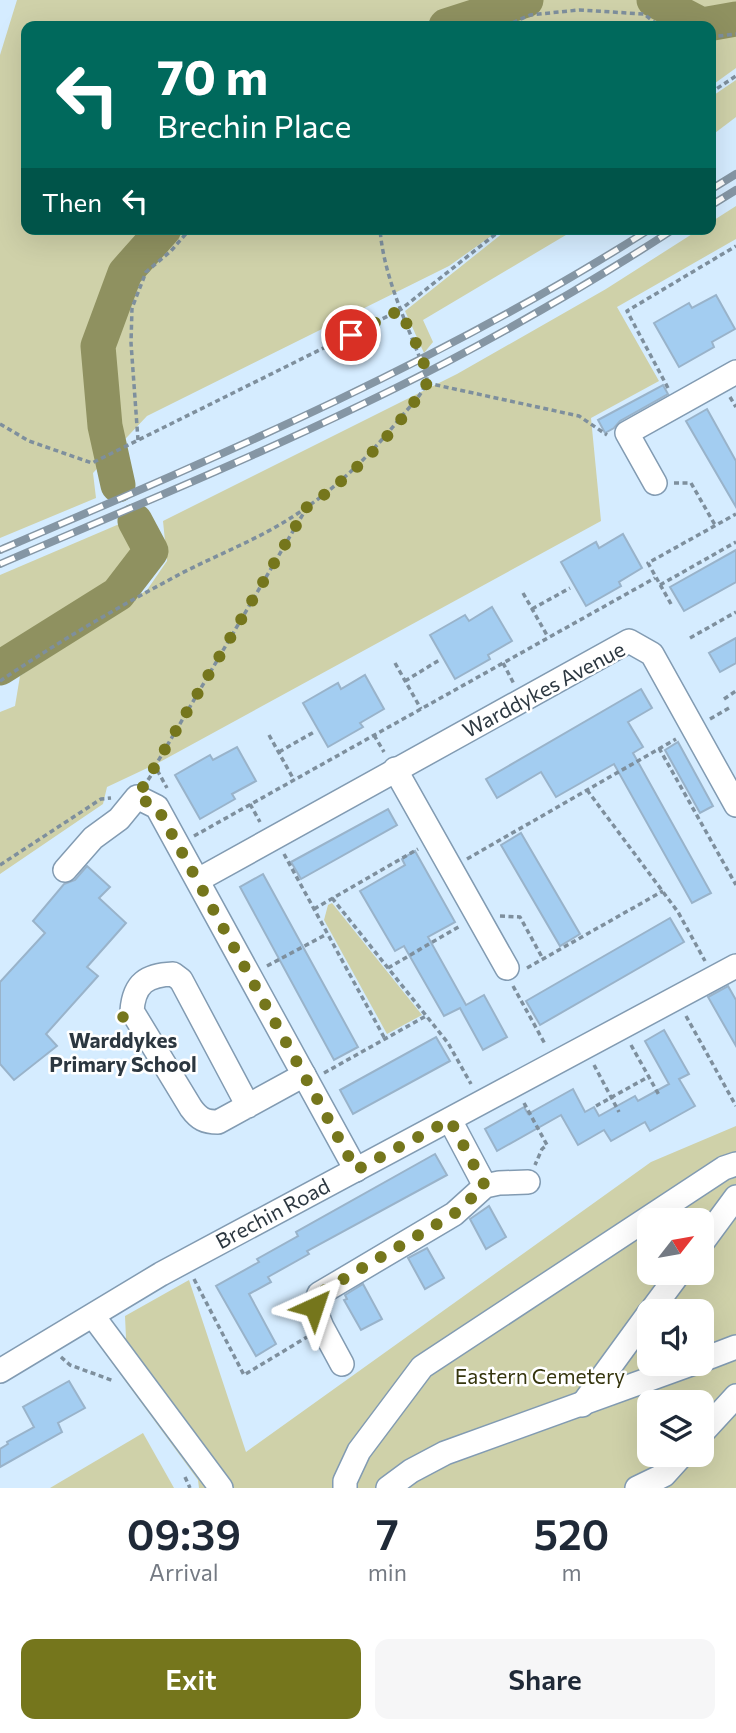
<!DOCTYPE html>
<html lang="en">
<head>
<meta charset="utf-8">
<style>
	body { margin:0; font-family:Commissioner,sans-serif; background:#f6f6f7; color:#1f2937; height:100vh; display:flex; flex-direction:column; font-size:26px; white-space:nowrap }
	* { box-sizing:border-box; margin:0 }
	p { font-size:23px; color:#747a83 }
	.icon { flex:none; width:38px; height:38px; fill:none; stroke:currentColor; stroke-width:2; stroke-linecap:round; stroke-linejoin:round }
	.map { position:relative; height:1488px; overflow:hidden }
	.details { display:flex; flex-direction:column; background:#fff; flex:1 }
	.details>* { flex:none }
	.banner { position:absolute; left:21px; top:21px; width:695px; height:214px; border-radius:14px; box-shadow:0 7px 28px #0002; background:#00695c; color:#fff; overflow:hidden }
	.needle { width:46px; rotate:59deg }
	.fabs { position:absolute; left:637px; top:1208px; display:grid; gap:14px }
	.fabs a { display:grid; place-items:center; width:77px; height:77px; border-radius:14px; background:#fff; box-shadow:0 7px 28px #0002; font-size:35px }
	.pin { position:absolute; display:grid; place-items:center; width:60px; height:60px; color:#fff; margin:-30px; border:4px solid #fff; border-radius:50%; box-shadow:0 2px 7px #0007 }
	.me { position:absolute; width:77px; margin:-38px; rotate:42deg; stroke-linejoin:round; filter:drop-shadow(0 0 5px #0008) }
	.turn { display:flex; align-items:center; gap:24px; height:147px; padding:0 21px; font-size:32px }
	.turn .icon { width:91px; height:91px; stroke-width:2.5 }
	.turn b { display:block; font-size:49px; line-height:60px }
	.then { display:flex; align-items:center; height:66px; padding:0 21px; background:#0003; gap:14px; font-size:26px }
	.eta { display:flex; justify-content:space-evenly; align-items:center; height:119px; text-align:center }
	.eta b { font-size:42px; font-weight:600; line-height:49px }
	.primary-button { display:flex; gap:14px; margin-top:auto; padding:14px 21px }
	.primary-button a { flex:1; height:80px; border-radius:14px; background:#75761c; color:#fff; font-size:28px; font-weight:600; line-height:80px; text-align:center }
	.primary-button a+a { background:#f6f6f7; color:#1f2937 }
	.map>svg:first-child { display:block }
	.green { fill:#cfd1a9; fill-rule:evenodd }
	.lines { fill:none; stroke-linecap:round; stroke-linejoin:round }
	.river { stroke:#8f9160; stroke-width:35 }
	.building { fill:#a3cdf1; stroke:#99b3ca; stroke-width:2 }
	.minor-casing { stroke:#829bb2; stroke-width:26 }
	.path { stroke:#7e8f9d; stroke-width:3.5; stroke-dasharray:5 3.5; stroke-linecap:butt }
	.minor { stroke:#fff; stroke-width:23 }
	.rail-casing { stroke:#8596a4; stroke-width:8 }
	.rail { stroke:#fff; stroke-width:5; stroke-dasharray:16; stroke-linecap:butt }
	.route { stroke:#75761c; stroke-width:12; stroke-dasharray:0 21.6 }
	.poi-dot { fill:#75761c; stroke:#fff; stroke-width:2.5 }
	.labels { text-anchor:middle; stroke-width:5; stroke-linejoin:round; paint-order:stroke }
	.street-label { font-size:21px; fill:#2c3740; stroke:#fff }
	.poi-label { font-size:21px; font-weight:bold; fill:#2c3740; stroke:#fff }
	.park-label { font-size:21px; fill:#36360e; stroke:#fff }
</style>
</head>
<body>
<div class="map">
<svg width="736" height="1488" viewBox="0 0 736 1488">
	<rect width="100%" height="100%" fill="#d5ecff"/>
	<g class="green">
		<polygon points="17,0 736,0 736,68 711,86 710,26 26,26 26,229 501,229 449,266 147,416 93,473 96,498 0,538 0,55"/>
		<polygon points="736,80 736,117 711,136 711,97"/>
		<polygon points="736,206 736,239 617,307 659,381 591,418 601,521 158,763 107,787 103,804 0,874 0,712 15,706 20,676 147,590 167,561 163,521 457,374 606,289 700,229 710,229 711,222"/>
		<polygon points="508,229 576,229 423,320 433,342 424,353 405,311"/>
		<polygon points="124,522 140,552 110,590 0,658 0,575"/>
		<polygon points="332,903 422,1015 387,1034 324,920 328,905"/>
		<path d="M736,1126V1488H199L198,1480L104,1352L126,1338L125,1316L189,1280L246,1452L651,1162ZM649,1220H702V1272H649ZM649,1311H702V1363H649ZM649,1402H702V1454H649Z"/>
		<polygon points="143,1433 174,1488 50,1488"/>
	</g>
	<g class="lines">
		<g class="river">
			<polyline points="654,0 702,25 736,19"/>
			<polyline points="446,26 526,0"/>
			<polyline points="118,485 105,426 98,346 125,273 164,229"/>
			<polyline points="0,668 118,594 151,551 135,521"/>
		</g>
	</g>
	<g class="building">
		<polygon points="716,295 735,329 712,342 714,347 679,367 654,323 689,303 692,308"/>
		<polygon points="663,385 668,394 620,421 614,428 605,433 598,420"/>
		<polygon points="707,409 736,461 736,507 686,421"/>
		<polygon points="623,534 642,568 619,582 621,586 586,606 561,562 596,542 599,548"/>
		<polygon points="736,550 736,582 684,611 670,587"/>
		<polygon points="492,607 512,641 488,655 490,659 455,679 430,635 465,615 469,621"/>
		<polygon points="736,638 736,663 720,672 709,653"/>
		<polygon points="365,675 384,709 360,723 363,727 328,747 303,703 338,683 341,689"/>
		<polygon points="641,689 652,708 628,722 643,747 633,753 711,893 692,903 614,764 556,797 541,772 497,798 486,779"/>
		<polygon points="678,742 713,806 700,813 665,750"/>
		<polygon points="237,747 256,781 232,794 235,799 200,819 175,775 210,755 213,760"/>
		<polygon points="388,809 397,825 301,879 291,862"/>
		<polygon points="521,833 580,934 560,946 501,845"/>
		<polygon points="415,851 455,922 428,937 466,1005 484,995 507,1037 483,1050 460,1008 444,1016 404,946 395,951 360,891 405,865 402,859"/>
		<polygon points="87,866 110,887 99,898 126,923 87,967 98,976 46,1034 57,1046 14,1080 0,1064 0,982 45,933 33,921 64,884 75,880"/>
		<polygon points="263,874 358,1047 334,1060 240,887"/>
		<polygon points="670,918 684,942 540,1025 526,1001"/>
		<polygon points="728,986 736,1000 736,1046 708,997"/>
		<polygon points="664,1030 689,1074 679,1079 695,1106 650,1131 645,1122 611,1141 604,1130 578,1145 561,1115 497,1151 485,1129 524,1107 528,1114 573,1089 585,1112 594,1107 599,1116 635,1096 638,1101 669,1084 645,1041"/>
		<polygon points="436,1037 450,1061 353,1114 340,1090"/>
		<polygon points="435,1154 447,1175 307,1251 309,1254 268,1277 271,1282 249,1294 276,1344 256,1356 216,1286 259,1262 257,1259 298,1236 296,1232"/>
		<polygon points="489,1206 506,1237 486,1249 470,1219"/>
		<polygon points="427,1248 444,1278 425,1289 408,1258"/>
		<polygon points="363,1284 382,1319 361,1330 344,1300 347,1299 345,1295"/>
		<polygon points="69,1381 85,1408 58,1423 62,1432 0,1467 0,1449 8,1444 7,1442 34,1427 23,1407"/>
	</g>
	<g class="lines">
		<defs>
			<g id="minor">
				<polyline points="655,483 627,433 736,372"/>
				<polyline points="395,769 507,968"/>
				<polyline points="65,870 93,838 119,819 137,797 157,807 356,1170"/>
				<polyline points="198,880 629,641 652,654 736,805"/>
				<path d="M248,1106L181,980L173,974C147,975 134,983 132,1011L191,1108C199,1119 205,1122 218,1122L304,1075"/>
				<polyline points="450,1120 485,1186"/>
				<polyline points="702,1243 736,1197"/>
				<polyline points="651,1311 680,1272"/>
				<polyline points="93,1316 221,1488"/>
				<polyline points="702,1360 736,1347"/>
				<polyline points="342,1364 322,1327 314,1307 319,1294 454,1214 485,1186 499,1183 528,1182"/>
				<polyline points="0,1371 161,1274 736,966"/>
				<polyline points="582,1405 649,1313"/>
				<polyline points="702,1433 736,1396"/>
				<polyline points="345,1488 345,1481 359,1451 422,1367 724,1168 736,1164"/>
				<polyline points="388,1488 411,1471 445,1453 694,1363"/>
				<polyline points="637,1488 664,1475 683,1454"/>
			</g>
		</defs>
		<use href="#minor" class="minor-casing"/>
		<g class="path">
			<polyline points="505,26 530,15 579,10 644,14 659,26"/>
			<polyline points="710,37 736,34"/>
			<polyline points="710,93 736,76"/>
			<polyline points="427,383 579,416 607,435"/>
			<polyline points="668,388 627,311 736,246"/>
			<polyline points="730,397 736,407"/>
			<polyline points="0,424 29,441 92,463 400,310 502,229"/>
			<polyline points="138,440 131,343 132,308 146,272 171,251 190,229"/>
			<polyline points="674,483 691,483 715,525"/>
			<polyline points="660,585 736,542"/>
			<polyline points="523,593 548,637"/>
			<polyline points="671,604 648,563 736,514"/>
			<polyline points="532,609 570,588"/>
			<polyline points="690,638 736,612"/>
			<polyline points="395,663 421,709"/>
			<polyline points="503,663 514,684"/>
			<path d="M0,681C55,644 111,611 169,580C203,561 240,547 274,528C325,499 365,462 401,417C410,406 426,392 427,377C410,329 384,281 380,229"/>
			<polyline points="405,681 441,659"/>
			<polyline points="724,699 736,691"/>
			<polyline points="710,719 729,708"/>
			<polyline points="269,735 294,780"/>
			<polyline points="374,735 384,752"/>
			<polyline points="659,748 736,885"/>
			<polyline points="279,752 314,732"/>
			<polyline points="154,768 306,509"/>
			<polyline points="148,780 156,768 167,788"/>
			<polyline points="587,790 678,912 705,961"/>
			<polyline points="250,804 260,822"/>
			<polyline points="194,836 655,578"/>
			<polyline points="284,854 385,1039"/>
			<polyline points="467,859 676,739"/>
			<polyline points="0,865 101,799 111,798"/>
			<polyline points="332,898 448,1043 471,1084"/>
			<polyline points="314,909 418,849"/>
			<polyline points="500,916 520,917 543,959"/>
			<polyline points="267,966 327,934"/>
			<polyline points="388,968 460,926"/>
			<polyline points="527,968 663,891"/>
			<polyline points="513,986 545,1044"/>
			<polyline points="686,1016 736,1106"/>
			<polyline points="631,1045 659,1095"/>
			<polyline points="594,1065 619,1112"/>
			<polyline points="324,1073 426,1016"/>
			<polyline points="524,1103 547,1145 542,1149 535,1165"/>
			<polyline points="596,1106 648,1077"/>
			<polyline points="194,1279 244,1375 307,1337"/>
			<polyline points="61,1357 70,1365 114,1381"/>
			<polyline points="185,1477 190,1488"/>
		</g>
		<use href="#minor" class="minor"/>
		<defs>
			<g id="rail">
				<polyline points="710,190 736,174"/>
				<polyline points="710,206 736,190"/>
				<path d="M0,550C222,455 445,360 650,229"/>
				<path d="M0,564C149,500 301,438 445,363C523,322 600,277 674,229"/>
			</g>
		</defs>
		<use href="#rail" class="rail-casing"/>
		<use href="#rail" class="rail"/>
	</g>
	<g class="lines">
		<path class="route" d="M314,1307L318,1294L454,1214L485,1186L450,1120L356,1170L157,807L137,797L307,507C354,475 397,431 427,383C428,362 409,330 400,310L351,335"/>
	</g>
	<circle class="poi-dot" cx="123" cy="1017" r="7"/>
	<g class="labels">
		<g class="street-label">
			<text transform="translate(544 690) rotate(-28)" y="7">Warddykes Avenue</text>
			<text transform="translate(273 1214) rotate(-28)" y="7">Brechin Road</text>
		</g>
		<g class="poi-label">
			<text x="123" y="1048">Warddykes<tspan x="123" dy="24">Primary School</tspan></text>
		</g>
		<g class="park-label">
			<text x="540" y="1384">Eastern Cemetery</text>
		</g>
	</g>
</svg>
<div class="fabs">
<a><svg class="needle" viewBox="-14 -14 28 28"><path d="M0-13l5 13h-10z" fill="#e53935"/><path d="M0 13l5-13h-10z" fill="#747a83"/></svg></a>
<a><svg class="icon" aria-label="sound" viewBox="0 0 24 24"><path d="M4 9h4l5-4v14l-5-4H4zM17 9q2 3 0 6"/></svg></a>
<a><svg class="icon" aria-label="layers" viewBox="0 0 24 24"><path d="M12 4l9 5-9 5-9-5zM3 14l9 5 9-5"/></svg></a>
</div>
<div class="pin" style="left:351px;top:335px;background:#d93025"><svg class="icon" aria-label="arrive" viewBox="0 0 24 24"><path d="M6 21V4h12l-3 4 3 4H6"/></svg></div>
<svg class="me" style="left:314px;top:1307px" viewBox="-20 -20 40 40"><path d="M0-17L14 15 0 8-14 15z" fill="#75761c" stroke="#fff" stroke-width="4"/></svg>
<div class="banner">
<div class="turn"><svg class="icon" aria-label="left" viewBox="0 0 24 24"><path d="M17 20v-9H6M10 6l-5 5 5 5"/></svg><div><b>70 m</b>Brechin Place</div></div>
<div class="then">Then<svg class="icon" aria-label="left" viewBox="0 0 24 24"><path d="M17 20v-9H6M10 6l-5 5 5 5"/></svg></div>
</div>
</div>
<section class="details">
<div class="eta">
<div><b>09:39</b><p>Arrival</p></div>
<div><b>7</b><p>min</p></div>
<div><b>520</b><p>m</p></div>
</div>
<div class="primary-button"><a>Exit</a><a>Share</a></div>
</section>
</body>
</html>
